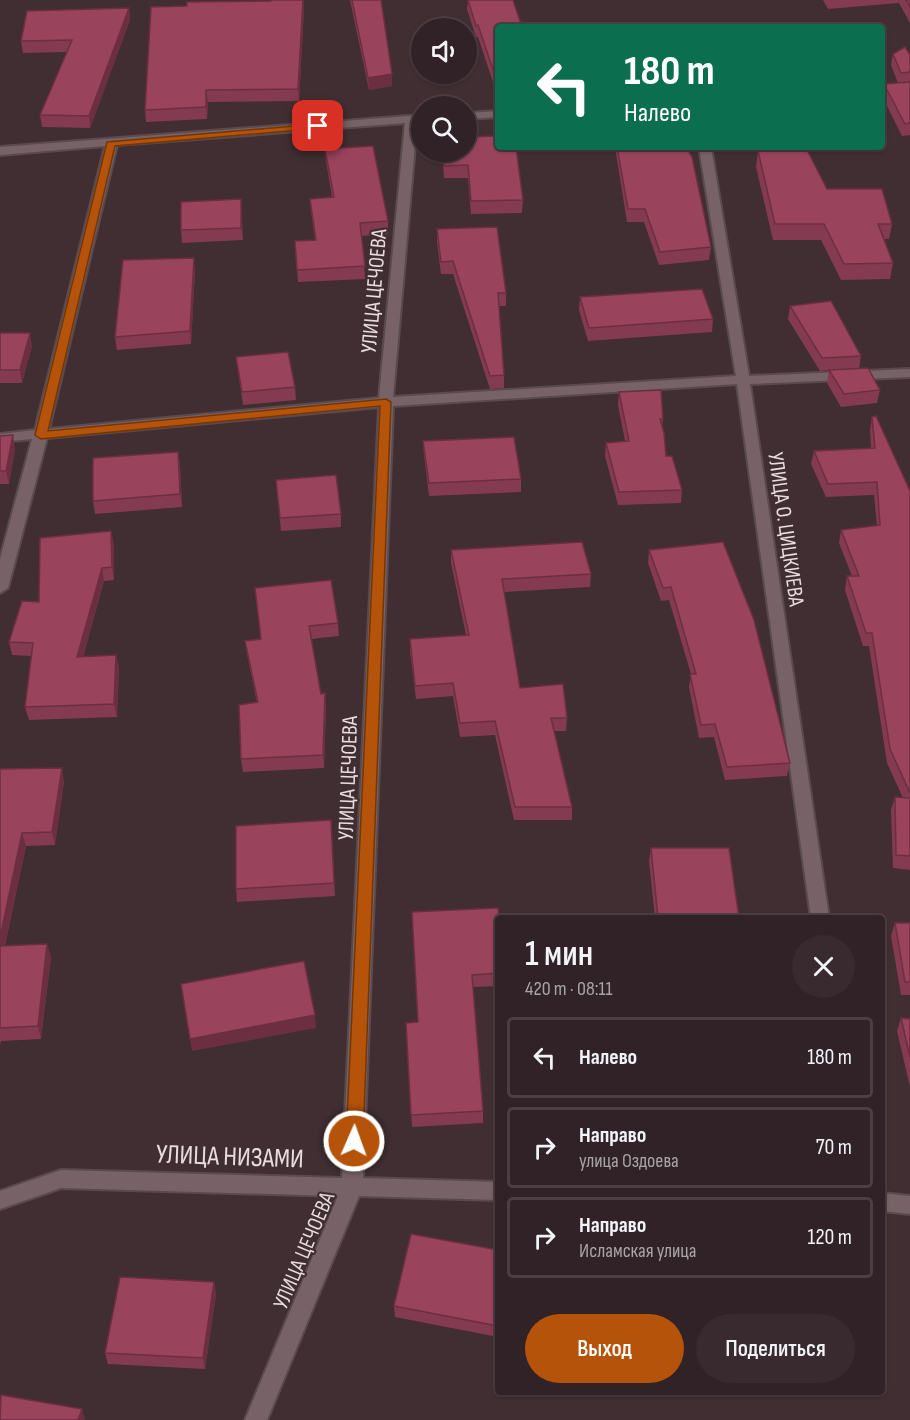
<!DOCTYPE html>
<html lang="ru">
<head>
<meta charset="utf-8">
<style>
	body { margin:0; font-family:"Sofia Sans Condensed",sans-serif; background:#382a2e; color:#f1f3f6; height:100vh; display:flex; flex-direction:column; font-size:22px; white-space:nowrap }
	* { box-sizing:border-box; margin:0 }
	p { font-size:20px; color:#a8a4a7 }
	.icon { flex:none; width:33px; height:33px; fill:none; stroke:currentColor; stroke-width:2; stroke-linecap:round; stroke-linejoin:round }
	.map { position:relative; flex:1; overflow:hidden }
	.side { position:absolute; left:495px; top:915px; width:390px; height:480px; display:flex; flex-direction:column; background:#302226; border-radius:6px; box-shadow:0 2px 4px #0004,0 0 0 2px #4b3f43 }
	.side>* { flex:none }
	.guide { position:absolute; left:495px; top:24px; width:390px; height:126px; border-radius:6px; box-shadow:0 2px 4px #0004,0 0 0 2px #4b3f43; background:#0b6e4f; color:#fff; overflow:hidden }
	.tools { position:absolute; left:411px; top:18px; display:grid; gap:12px }
	.tools a { display:grid; place-items:center; width:66px; height:66px; border-radius:50%; background:#302226; box-shadow:0 2px 4px #0004,0 0 0 2px #4b3f43; font-size:30px }
	.pin { position:absolute; display:grid; place-items:center; width:51px; height:51px; color:#fff; margin:-26px; border-radius:12px; box-shadow:0 3px 9px #0006 }
	.me { position:absolute; width:66px; margin:-33px; rotate:2deg; stroke-linejoin:round; filter:drop-shadow(0 0 4px #0008) }
	.turn { display:flex; align-items:center; gap:21px; height:126px; padding:0 30px; font-size:27px }
	.turn .icon { width:78px; height:78px; stroke-width:2.5 }
	.turn b { display:block; font-size:42px; line-height:51px }
	.round { display:grid; place-items:center; flex:none; width:63px; height:63px; border-radius:32px; background:#382a2e }
	.head { display:flex; align-items:center; justify-content:space-between; height:102px; padding:0 30px }
	h1 { font-size:36px; font-weight:600; line-height:45px }
	.primary-button { display:flex; gap:12px; margin-top:auto; padding:12px 30px }
	.primary-button a { flex:1; height:69px; border-radius:36px; background:#b45309; color:#fff; font-size:24px; font-weight:600; line-height:69px; text-align:center }
	.primary-button a+a { background:#382a2e; color:#f1f3f6 }
	ul { padding:0; list-style:none }
	li { display:flex; align-items:center; gap:18px; height:81px; margin:0 12px 9px; padding:0 18px; border:3px solid #4b3f43; border-radius:6px }
	li div { flex:1 }
	li b { display:block; font-size:22px }
	li em { font-style:normal }
	.map>svg:first-child { display:block }
	.lines { fill:none; stroke-linecap:round; stroke-linejoin:round }
	.minor-casing { stroke:#594a4d; stroke-width:4 }
	.minor { fill:#776367; fill-rule:evenodd }
	.wall { fill:#843a50 }
	.shaded-wall { fill:#6c2f41 }
	.building { fill:#9a435d; stroke:#6c2f41; stroke-width:1.5 }
	.route { fill:#b45309; stroke:#753606; stroke-width:1.5 }
	.labels { text-anchor:middle; stroke-width:4.5; stroke-linejoin:round; paint-order:stroke }
	.street-label { font-size:22px; fill:#e9dddf; stroke:#402e32 }
	.near-street-label { font-size:27px; fill:#e9dddf; stroke:#402e32 }
</style>
</head>
<body>
<div class="map">
<svg width="910" height="1420" viewBox="0 0 910 1420">
	<rect width="100%" height="100%" fill="#402e32"/>
	<g class="lines">
		<defs>
			<g id="minor">
				<polygon points="910,86 910,92 882,94 882,88"/>
				<polygon points="498,111 498,117 466,119 466,113"/>
				<path d="M422,115V121L417,122L393,397L736,376L699,147H711L749,376L910,369V377L750,384L829,918H811L737,384L393,406L363,1178L498,1182V1200L359,1196L267,1420H245L338,1196L61,1188L0,1209V1191L61,1170L342,1178L379,407L47,438L8,588L0,593V559L32,439L0,442V434L35,430L105,146L0,155V147ZM405,123L379,398L49,429L117,145Z"/>
				<polygon points="882,1193 910,1196 910,1214 882,1211"/>
			</g>
		</defs>
		<use href="#minor" class="minor-casing"/>
		<use href="#minor" class="minor"/>
	</g>
	<g class="wall">
		<polygon points="303,0 304,9 299,101 208,102 207,119 146,122 145,110 187,6"/>
		<polygon points="350,0 381,0 392,86 369,90"/>
		<polygon points="468,0 513,0 498,27 498,97 478,37 476,37 467,9"/>
		<polygon points="823,0 910,0 910,23 899,3 828,9"/>
		<polygon points="129,8 130,20 90,128 42,127 40,115 67,52 23,53 21,41"/>
		<polygon points="893,54 910,55 910,135 902,136 882,96 884,84 898,83 891,65"/>
		<polygon points="615,147 686,147 711,247 709,260 659,265 644,222 627,222"/>
		<polygon points="325,149 388,221 388,234 362,236 365,279 298,282 295,241 315,240 311,211 310,199 332,197 326,161"/>
		<polygon points="758,151 827,189 892,224 889,239 884,239 893,263 890,279 841,280 821,240 773,240 756,167"/>
		<polygon points="442,152 466,152 523,200 522,213 471,214 468,178 444,178"/>
		<polygon points="241,199 243,240 182,243 181,230"/>
		<polygon points="437,229 506,293 506,306 499,306 504,375 504,388 490,389 453,274 441,274 437,242"/>
		<polygon points="195,271 191,344 117,350 115,337"/>
		<polygon points="580,297 713,319 712,332 588,341 579,310"/>
		<polygon points="790,306 861,356 859,369 880,390 877,403 841,407 827,383 829,370 820,371 788,319"/>
		<polygon points="0,333 32,346 22,383 0,383"/>
		<polygon points="236,357 295,387 296,400 243,405"/>
		<polygon points="619,392 663,419 662,427 666,456 682,490 681,503 618,505 605,456 606,443 625,441 618,405"/>
		<polygon points="872,417 910,491 910,870 893,868 891,810 895,797 903,798 887,763 869,646 863,646 845,590 847,576 852,576 839,543 841,530 877,526 874,495 826,497 811,464 814,451 871,449 870,430"/>
		<polygon points="0,436 15,448 9,484 0,484"/>
		<polygon points="423,441 521,479 521,492 429,496 424,455"/>
		<polygon points="178,452 180,465 182,507 95,514 93,501"/>
		<polygon points="276,480 341,514 341,527 281,531"/>
		<polygon points="114,544 114,580 104,581 83,657 116,655 119,668 117,717 29,720 25,707 31,656 12,655 9,642 39,602"/>
		<polygon points="451,550 591,574 590,587 504,592 520,688 567,718 566,731 554,731 572,807 572,820 514,820 495,735 460,737 453,696 416,699 410,652 410,639 466,635 451,563"/>
		<polygon points="649,550 790,763 787,776 725,780 714,737 699,738 689,687 691,674 669,600 661,601 648,563"/>
		<polygon points="255,588 338,623 339,636 311,639 321,694 325,693 326,707 324,768 243,772 241,759 257,703 247,654 245,641 261,639"/>
		<polygon points="0,769 64,781 55,845 26,846 5,946 47,944 51,957 41,1039 1,1041 0,1045"/>
		<polygon points="331,820 335,896 237,902 236,889"/>
		<polygon points="651,848 739,918 655,918 649,861"/>
		<polygon points="498,918 498,986 473,987 483,1111 483,1123 412,1127 406,1023 418,1022"/>
		<polygon points="895,923 910,923 910,995 901,995 891,936"/>
		<polygon points="901,1018 910,1019 910,1087 897,1031"/>
		<polygon points="498,1250 498,1337 395,1317 394,1306"/>
		<polygon points="214,1282 216,1294 205,1369 108,1364 105,1353"/>
	</g>
	<g class="shaded-wall">
		<polygon points="303,0 304,9 299,101 298,89"/>
		<polygon points="129,8 130,20 90,128 89,116"/>
		<polygon points="392,74 392,86 369,90 368,78"/>
		<polygon points="206,90 208,102 207,119 206,107"/>
		<polygon points="241,199 242,211 243,240 241,228"/>
		<polygon points="194,258 195,271 191,344 190,331"/>
		<polygon points="30,333 32,346 22,383 20,370"/>
		<polygon points="13,435 15,448 9,484 6,471"/>
		<polygon points="178,452 180,465 182,507 180,494"/>
		<polygon points="111,531 114,544 114,580 112,567"/>
		<polygon points="102,568 104,581 79,670 77,657"/>
		<polygon points="116,655 119,668 117,717 114,704"/>
		<polygon points="325,693 326,707 324,768 323,755"/>
		<polygon points="62,768 64,781 55,845 52,832"/>
		<polygon points="22,833 26,846 2,959 0,952 0,938"/>
		<polygon points="47,944 51,957 41,1039 38,1026"/>
		<polygon points="315,1015 316,1028 192,1051 190,1039"/>
		<polygon points="214,1282 216,1294 205,1369 203,1358"/>
		<polygon points="82,1409 85,1420 78,1420"/>
	</g>
	<g class="building">
		<polygon points="271,0 303,0 298,89 206,90 206,107 145,110 151,7 187,6 187,2 271,1"/>
		<polygon points="352,0 381,0 392,74 368,78"/>
		<polygon points="468,0 513,0 522,27 498,27 498,84 478,25 476,26"/>
		<polygon points="906,0 910,0 910,7"/>
		<polygon points="129,8 89,116 40,115 72,40 21,41 27,11"/>
		<polygon points="905,47 910,55 910,72 901,73 893,54"/>
		<polygon points="910,82 910,123 905,124 884,84"/>
		<polygon points="498,136 498,147 516,147 523,200 471,201 468,165 444,166 443,152 466,152 466,137"/>
		<polygon points="373,146 388,221 360,223 365,266 297,270 295,241 316,240 310,199 334,197 325,149"/>
		<polygon points="617,147 686,147 692,157 711,247 660,252 645,209 628,209"/>
		<polygon points="806,148 827,189 882,189 892,224 878,224 893,263 844,264 824,224 775,224 758,151"/>
		<polygon points="241,199 241,228 181,230 181,202"/>
		<polygon points="497,227 506,293 498,293 504,375 490,376 453,261 441,262 437,229"/>
		<polygon points="194,258 190,331 115,337 123,260"/>
		<polygon points="702,289 713,319 589,328 580,297"/>
		<polygon points="831,301 861,356 822,358 790,306"/>
		<polygon points="0,333 30,333 20,370 0,370"/>
		<polygon points="288,352 295,387 242,392 236,357"/>
		<polygon points="868,368 880,390 844,394 829,370"/>
		<polygon points="661,390 663,419 660,419 664,433 666,456 672,456 682,490 619,492 606,443 629,441 619,392"/>
		<polygon points="876,416 910,491 910,793 890,749 872,633 866,633 847,576 859,576 841,530 880,525 877,482 828,484 814,451 875,448 872,417"/>
		<polygon points="13,435 6,471 0,471 0,436"/>
		<polygon points="514,437 521,479 429,483 423,441"/>
		<polygon points="178,452 180,494 93,501 93,458"/>
		<polygon points="336,475 341,514 280,518 276,480"/>
		<polygon points="111,531 112,567 102,568 77,657 116,655 114,704 25,707 33,643 9,642 22,601 39,602 40,538"/>
		<polygon points="582,542 591,574 502,579 520,688 563,684 567,718 551,718 572,807 515,807 495,721 460,723 453,683 415,686 410,639 469,635 451,550"/>
		<polygon points="723,542 754,620 790,763 727,767 715,724 701,725 690,674 696,674 671,587 663,588 649,550"/>
		<polygon points="331,580 338,623 309,626 321,694 325,693 323,755 241,759 239,705 258,702 245,641 261,639 255,588"/>
		<polygon points="62,768 52,832 22,833 0,938 0,769"/>
		<polygon points="895,797 910,798 910,856 896,855"/>
		<polygon points="331,820 334,883 236,889 236,826"/>
		<polygon points="651,848 729,848 739,918 658,918"/>
		<polygon points="498,908 499,918 498,918 498,973 472,975 483,1111 411,1115 406,1023 418,1022 412,912"/>
		<polygon points="895,923 910,923 910,982 905,982"/>
		<polygon points="47,944 38,1026 0,1028 0,946"/>
		<polygon points="304,961 315,1015 190,1039 181,984"/>
		<polygon points="901,1018 910,1019 910,1057"/>
		<polygon points="411,1234 498,1250 498,1326 394,1306"/>
		<polygon points="120,1277 214,1282 203,1358 105,1353"/>
		<polygon points="1,1395 82,1409 78,1420 0,1420"/>
	</g>
	<polygon class="route" points="318,124 322,124 322,128 115,146 48,431 386,399 391,402 363,1141 360,1146 354,1148 349,1146 346,1141 380,406 41,439 35,435 107,142"/>
	<g class="labels">
		<g class="street-label">
			<text transform="translate(373 291) rotate(-85)" y="8">УЛИЦА ЦЕЧОЕВА</text>
			<text transform="translate(787 529) rotate(82)" y="8">УЛИЦА О. ЦИЦКИЕВА</text>
			<text transform="translate(347 778) rotate(-88)" y="8">УЛИЦА ЦЕЧОЕВА</text>
			<text transform="translate(303 1250) rotate(-67)" y="8">УЛИЦА ЦЕЧОЕВА</text>
		</g>
		<g class="near-street-label">
			<text transform="translate(230 1156) rotate(2)" y="9">УЛИЦА НИЗАМИ</text>
		</g>
	</g>
</svg>
<div class="tools">
<a><svg class="icon" aria-label="sound" viewBox="0 0 24 24"><path d="M4 9h4l5-4v14l-5-4H4zM17 9q2 3 0 6"/></svg></a>
<a><svg class="icon" aria-label="search" viewBox="0 0 24 24"><circle cx="10" cy="10" r="6"/><path d="M15 15l6 6"/></svg></a>
</div>
<div class="pin" style="left:318px;top:126px;background:#d93025"><svg class="icon" aria-label="arrive" viewBox="0 0 24 24"><path d="M6 21V4h12l-3 4 3 4H6"/></svg></div>
<svg class="me" style="left:354px;top:1141px" viewBox="-20 -20 40 40"><circle r="17" fill="#b45309" stroke="#fff" stroke-width="3"/><path d="M0-11L8 9 0 5-8 9z" fill="#fff"/></svg>
<div class="guide">
<div class="turn"><svg class="icon" aria-label="left" viewBox="0 0 24 24"><path d="M17 20v-9H6M10 6l-5 5 5 5"/></svg><div><b>180 m</b>Налево</div></div>
</div>
<section class="side">
<div class="head"><div><h1>1 мин</h1><p>420 m · 08:11</p></div><a class="round"><svg class="icon" aria-label="close" viewBox="0 0 24 24"><path d="M6 6l12 12M18 6L6 18"/></svg></a></div>
<ul>
<li><svg class="icon" aria-label="left" viewBox="0 0 24 24"><path d="M17 20v-9H6M10 6l-5 5 5 5"/></svg><div><b>Налево</b></div><em>180 m</em></li>
<li><svg class="icon" aria-label="right" viewBox="0 0 24 24"><path d="M7 20v-9h11M14 6l5 5-5 5"/></svg><div><b>Направо</b><p>улица Оздоева</p></div><em>70 m</em></li>
<li><svg class="icon" aria-label="right" viewBox="0 0 24 24"><path d="M7 20v-9h11M14 6l5 5-5 5"/></svg><div><b>Направо</b><p>Исламская улица</p></div><em>120 m</em></li>
</ul>
<div class="primary-button"><a>Выход</a><a>Поделиться</a></div>
</section>
</div>
</body>
</html>
